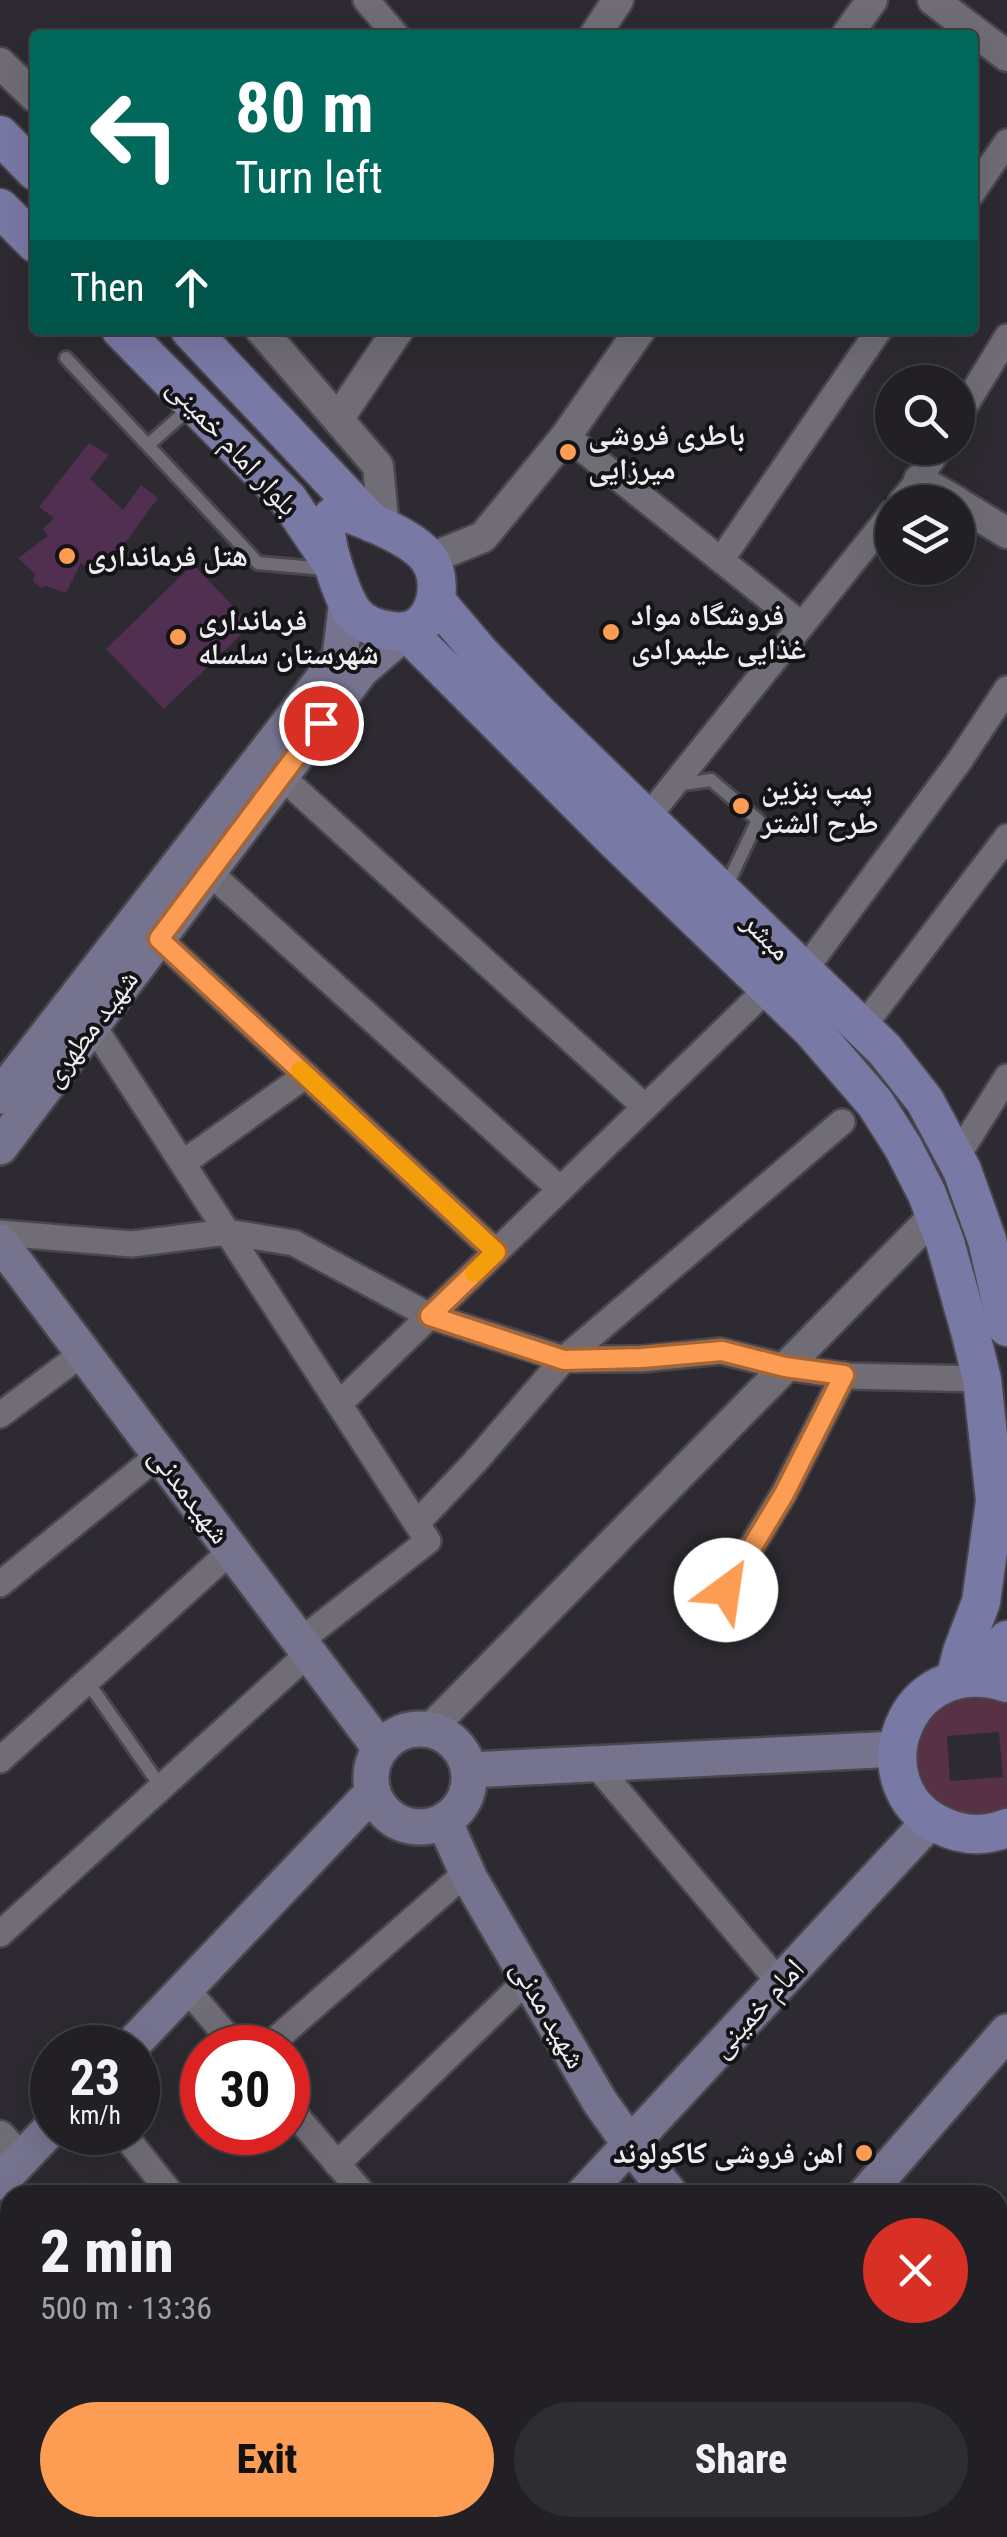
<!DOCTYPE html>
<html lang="en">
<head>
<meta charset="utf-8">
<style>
	body { margin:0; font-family:"Roboto Condensed","Noto Naskh Arabic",sans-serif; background:#2e2d32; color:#f1f3f6; height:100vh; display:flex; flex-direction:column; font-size:38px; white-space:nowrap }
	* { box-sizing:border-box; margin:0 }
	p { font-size:32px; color:#a2a3a7 }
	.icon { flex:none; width:55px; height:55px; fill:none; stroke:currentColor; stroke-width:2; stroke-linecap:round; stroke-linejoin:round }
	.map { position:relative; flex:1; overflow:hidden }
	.side { position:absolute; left:0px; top:2185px; width:1008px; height:352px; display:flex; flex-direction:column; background:#222025; border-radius:30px 30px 0 0; box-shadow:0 10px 40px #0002,0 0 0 2px #3f3e42 }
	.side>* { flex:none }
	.hud { position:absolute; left:30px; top:30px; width:948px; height:305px; border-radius:10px; box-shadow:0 10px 40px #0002,0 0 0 2px #3f3e42; background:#00695c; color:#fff; overflow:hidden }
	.tools { position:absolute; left:875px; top:365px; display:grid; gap:20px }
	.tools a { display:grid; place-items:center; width:100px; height:100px; border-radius:50%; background:#222025; box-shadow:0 10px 40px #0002,0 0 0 2px #3f3e42; font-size:50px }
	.speed { position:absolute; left:30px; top:2025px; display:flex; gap:20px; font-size:50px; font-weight:700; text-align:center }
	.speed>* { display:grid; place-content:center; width:130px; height:130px; border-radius:50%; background:#222025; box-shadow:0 10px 40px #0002,0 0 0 2px #3f3e42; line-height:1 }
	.speed small { font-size:25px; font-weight:400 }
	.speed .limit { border:15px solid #d22; background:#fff; color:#111 }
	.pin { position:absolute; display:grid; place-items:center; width:85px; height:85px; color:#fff; margin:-42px; border:5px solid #fff; border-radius:50%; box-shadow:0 2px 10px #0007 }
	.me { position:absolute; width:110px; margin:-55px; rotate:31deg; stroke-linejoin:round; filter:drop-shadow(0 0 8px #0008) }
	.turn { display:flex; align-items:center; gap:35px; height:210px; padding:0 40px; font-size:45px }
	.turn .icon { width:130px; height:130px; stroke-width:2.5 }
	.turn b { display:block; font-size:70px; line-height:85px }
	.then { display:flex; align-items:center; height:95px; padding:0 40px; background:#0003; gap:20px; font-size:38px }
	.round { display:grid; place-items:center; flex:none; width:105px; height:105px; border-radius:52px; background:#2e2d32 }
	.overview { display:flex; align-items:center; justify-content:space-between; height:170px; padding:0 40px }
	h1 { font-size:60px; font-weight:800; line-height:75px }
	.primary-button { display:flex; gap:20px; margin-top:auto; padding:20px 40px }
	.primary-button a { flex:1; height:115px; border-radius:60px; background:#fc9d53; color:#111; font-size:40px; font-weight:800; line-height:115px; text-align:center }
	.primary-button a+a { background:#2e2d32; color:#f1f3f6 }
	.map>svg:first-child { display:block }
	.green { fill:#593145; fill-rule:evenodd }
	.building { fill:#502f50 }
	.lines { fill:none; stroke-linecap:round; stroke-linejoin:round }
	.service-casing { stroke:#49464d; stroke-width:18 }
	.minor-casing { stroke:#49464d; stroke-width:30 }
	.tertiary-casing { stroke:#49464d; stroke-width:35 }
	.secondary-casing { stroke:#49464d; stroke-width:40 }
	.primary-casing { stroke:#49464d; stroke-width:42 }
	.service { stroke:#716d76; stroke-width:12 }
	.minor { stroke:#716d76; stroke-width:25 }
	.tertiary { stroke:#716d76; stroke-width:30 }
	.secondary { stroke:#75738e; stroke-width:35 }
	.primary { stroke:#7979a6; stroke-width:38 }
	.route-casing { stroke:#a46636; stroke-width:25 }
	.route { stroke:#fc9d53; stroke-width:18 }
	.slow { stroke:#f59e0b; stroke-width:18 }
	.poi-dot { fill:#fc9d53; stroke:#141316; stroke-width:4 }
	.labels { text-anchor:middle; stroke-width:8; stroke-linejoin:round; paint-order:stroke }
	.poi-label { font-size:30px; font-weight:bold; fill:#eeecf1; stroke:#141316; text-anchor:start }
	.street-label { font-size:30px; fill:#eeecf1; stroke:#141316 }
</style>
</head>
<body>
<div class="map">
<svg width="1007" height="2537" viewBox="0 0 1007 2537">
	<rect width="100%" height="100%" fill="#2d2a31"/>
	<path class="green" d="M974,1694L994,1697L1007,1703V1810C995,1815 982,1820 968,1818C917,1811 897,1742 937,1708C947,1700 961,1697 974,1694ZM999,1732L1003,1777L950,1781L947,1736Z"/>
	<g class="building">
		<polygon points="89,443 109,455 90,479 123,510 141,485 158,498 111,562 99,551 90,569 81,563 66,593 46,586 41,588 33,581 35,574 18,558 48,536 43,529 54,518 39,507"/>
		<polygon points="193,564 251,625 164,709 106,649"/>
	</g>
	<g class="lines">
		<defs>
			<g id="service">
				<polyline points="66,358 258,563 325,569"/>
				<polyline points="148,445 191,407"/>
				<polyline points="676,785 711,780 758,820 726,887"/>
				<polyline points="87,1681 161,1787"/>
			</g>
			<g id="minor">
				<polyline points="366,0 396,35"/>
				<polyline points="972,193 1007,142"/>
				<polyline points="958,417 1007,337"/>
				<polyline points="566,436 802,625"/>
				<polyline points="901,502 919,480 939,448"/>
				<polyline points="721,560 879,330"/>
				<polyline points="281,776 645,1107"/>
				<polyline points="647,818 892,513"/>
				<polyline points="209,872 560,1189"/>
				<polyline points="159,939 496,1252"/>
				<polyline points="803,972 960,760 1007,689"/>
				<polyline points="92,1024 428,1541 300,1641"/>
				<polyline points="862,1028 1007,837"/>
				<polyline points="956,1158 1007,1077"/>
				<polyline points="183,1163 306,1075"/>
				<polyline points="0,1233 132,1244 227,1232 294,1243 430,1316 564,1359 642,1359 721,1351 785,1367 847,1376 982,1379"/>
				<polyline points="339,1404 768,988"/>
				<polyline points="0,1415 83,1353"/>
				<polyline points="417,1523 474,1463 564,1359 842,1122"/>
				<polyline points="0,1584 160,1454"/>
				<polyline points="706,1622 784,1493 844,1375"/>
				<polyline points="0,1760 232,1550"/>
				<polyline points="595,1764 780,1983"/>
				<polyline points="0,1934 309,1653"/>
				<polyline points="186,1988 237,2048"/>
				<polyline points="266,2048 467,1872"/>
				<polyline points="288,2106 364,2195"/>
				<polyline points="122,2132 172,2195"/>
				<polyline points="337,2164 529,1978"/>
				<polyline points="0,2252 10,2263"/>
				<polyline points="0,2398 10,2408"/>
				<polyline points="478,2528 486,2537"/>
				<polyline points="649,2528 657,2537"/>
				<polyline points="34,2537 40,2528"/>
			</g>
			<g id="tertiary">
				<polyline points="933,0 1007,56"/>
				<polyline points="595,35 618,0"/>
				<polyline points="847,35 872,0"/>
				<polyline points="0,63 35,97"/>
				<polyline points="261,330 378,466 384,529"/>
				<polyline points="338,419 398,330"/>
				<polyline points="919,480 957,502"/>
				<polyline points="958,503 1007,533"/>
				<polyline points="429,559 483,537 566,436 640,330"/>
				<polyline points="430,1729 935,1215"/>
				<polyline points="0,2136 22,2159"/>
			</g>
			<g id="secondary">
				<polyline points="0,1096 340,657 347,600"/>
				<polyline points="0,1147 361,670 406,631"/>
				<polyline points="0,1242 380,1748"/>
				<circle cx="420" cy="1778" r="49"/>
				<polyline points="469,1770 897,1749"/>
				<polyline points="444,1821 470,1879 600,2102 630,2144 671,2195"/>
				<polyline points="129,2048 372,1793"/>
				<polyline points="0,2182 52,2127"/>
				<polyline points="583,2195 930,1821"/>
				<polyline points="865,2195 1007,2032"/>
				<polyline points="933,2528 940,2537"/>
				<polyline points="265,2537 274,2528"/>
				<polyline points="559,2537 568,2528"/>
			</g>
			<g id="primary">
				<polyline points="0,135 35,171"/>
				<polyline points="0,208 35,243"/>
				<polyline points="121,330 288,499 330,561"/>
				<polyline points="190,330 372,523"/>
				<path d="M344,512C368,520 417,539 430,561C447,589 431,638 393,631C377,629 363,625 353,612C343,598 322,540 327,525C330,516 336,514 344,512Z"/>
				<polyline points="436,601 481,654 540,715 885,1050 925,1101 962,1170 987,1240 1007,1327"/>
				<polyline points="406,631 617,842 812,1030 875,1103 903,1147 927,1194 945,1242 970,1331 982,1379 995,1501 981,1602 962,1652 955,1679"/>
				<polyline points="969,1677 1007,1640"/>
				<path d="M1007,1683C902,1650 858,1786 940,1825C962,1836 984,1837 1007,1828"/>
			</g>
		</defs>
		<use href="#service" class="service-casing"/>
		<use href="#minor" class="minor-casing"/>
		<use href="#tertiary" class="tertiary-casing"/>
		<use href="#secondary" class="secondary-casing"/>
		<use href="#primary" class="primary-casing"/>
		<use href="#service" class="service"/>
		<use href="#minor" class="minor"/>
		<use href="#tertiary" class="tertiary"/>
		<use href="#secondary" class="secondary"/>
		<use href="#primary" class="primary"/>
	</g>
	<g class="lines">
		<defs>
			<polyline id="route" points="321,723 159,939 496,1252 430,1316 564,1360 642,1358 722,1351 785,1367 844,1375 784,1494 726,1590"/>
		</defs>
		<use href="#route" class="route-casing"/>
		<use href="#route" class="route"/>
		<polyline class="slow" points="300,1070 496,1252 474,1273"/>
	</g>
	<g class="poi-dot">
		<circle cx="568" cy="452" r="10"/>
		<circle cx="67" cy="556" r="10"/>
		<circle cx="611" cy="632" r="10"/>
		<circle cx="178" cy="637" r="10"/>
		<circle cx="741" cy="806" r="10"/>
		<circle cx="864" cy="2153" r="10"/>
	</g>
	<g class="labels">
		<g class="poi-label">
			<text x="588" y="445">باطری فروشی<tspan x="588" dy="34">میرزایی</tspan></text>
			<text x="87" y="566">هتل فرمانداری</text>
			<text x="631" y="625">فروشگاه مواد<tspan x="631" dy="34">غذایی علیمرادی</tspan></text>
			<text x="198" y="630">فرمانداری<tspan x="198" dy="34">شهرستان سلسله</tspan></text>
			<text x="761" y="799">پمپ بنزین<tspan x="761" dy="34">طرح الشتر</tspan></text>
			<text x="844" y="2163" text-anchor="end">اهن فروشی کاکولوند</text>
		</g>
		<g class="street-label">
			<text transform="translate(233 446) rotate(47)" y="10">بلوار امام خمینی</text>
			<text transform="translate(767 936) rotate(45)" y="10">مبشر</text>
			<text transform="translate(90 1028) rotate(-53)" y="10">شهید مطهری</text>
			<text transform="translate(190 1495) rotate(53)" y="10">شهیدمدنی</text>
			<text transform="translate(757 2008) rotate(-47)" y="10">امام خمینی</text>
			<text transform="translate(549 2014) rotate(60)" y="10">شهید مدنی</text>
		</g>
	</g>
</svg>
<div class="tools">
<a><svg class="icon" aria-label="search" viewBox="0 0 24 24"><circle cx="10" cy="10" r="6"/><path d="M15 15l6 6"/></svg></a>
<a><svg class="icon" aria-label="layers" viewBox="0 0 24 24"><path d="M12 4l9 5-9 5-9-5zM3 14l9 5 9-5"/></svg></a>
</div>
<div class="speed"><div>23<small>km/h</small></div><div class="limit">30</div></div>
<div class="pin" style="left:321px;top:723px;background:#d93025"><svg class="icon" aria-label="arrive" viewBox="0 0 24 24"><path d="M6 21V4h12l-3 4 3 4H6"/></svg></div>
<svg class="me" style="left:726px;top:1590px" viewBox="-20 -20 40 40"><circle r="19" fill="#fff"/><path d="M0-13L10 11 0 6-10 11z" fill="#fc9d53"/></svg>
<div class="hud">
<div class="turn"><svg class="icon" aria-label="left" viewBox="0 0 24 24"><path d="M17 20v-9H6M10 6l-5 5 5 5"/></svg><div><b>80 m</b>Turn left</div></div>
<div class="then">Then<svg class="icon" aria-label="ahead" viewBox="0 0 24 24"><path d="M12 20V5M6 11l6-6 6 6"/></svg></div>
</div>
<section class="side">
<div class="overview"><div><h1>2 min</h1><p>500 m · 13:36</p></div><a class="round" style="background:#d93025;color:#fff"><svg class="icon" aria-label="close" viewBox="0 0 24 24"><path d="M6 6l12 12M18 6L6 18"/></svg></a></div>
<div class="primary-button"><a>Exit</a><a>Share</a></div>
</section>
</div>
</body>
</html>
